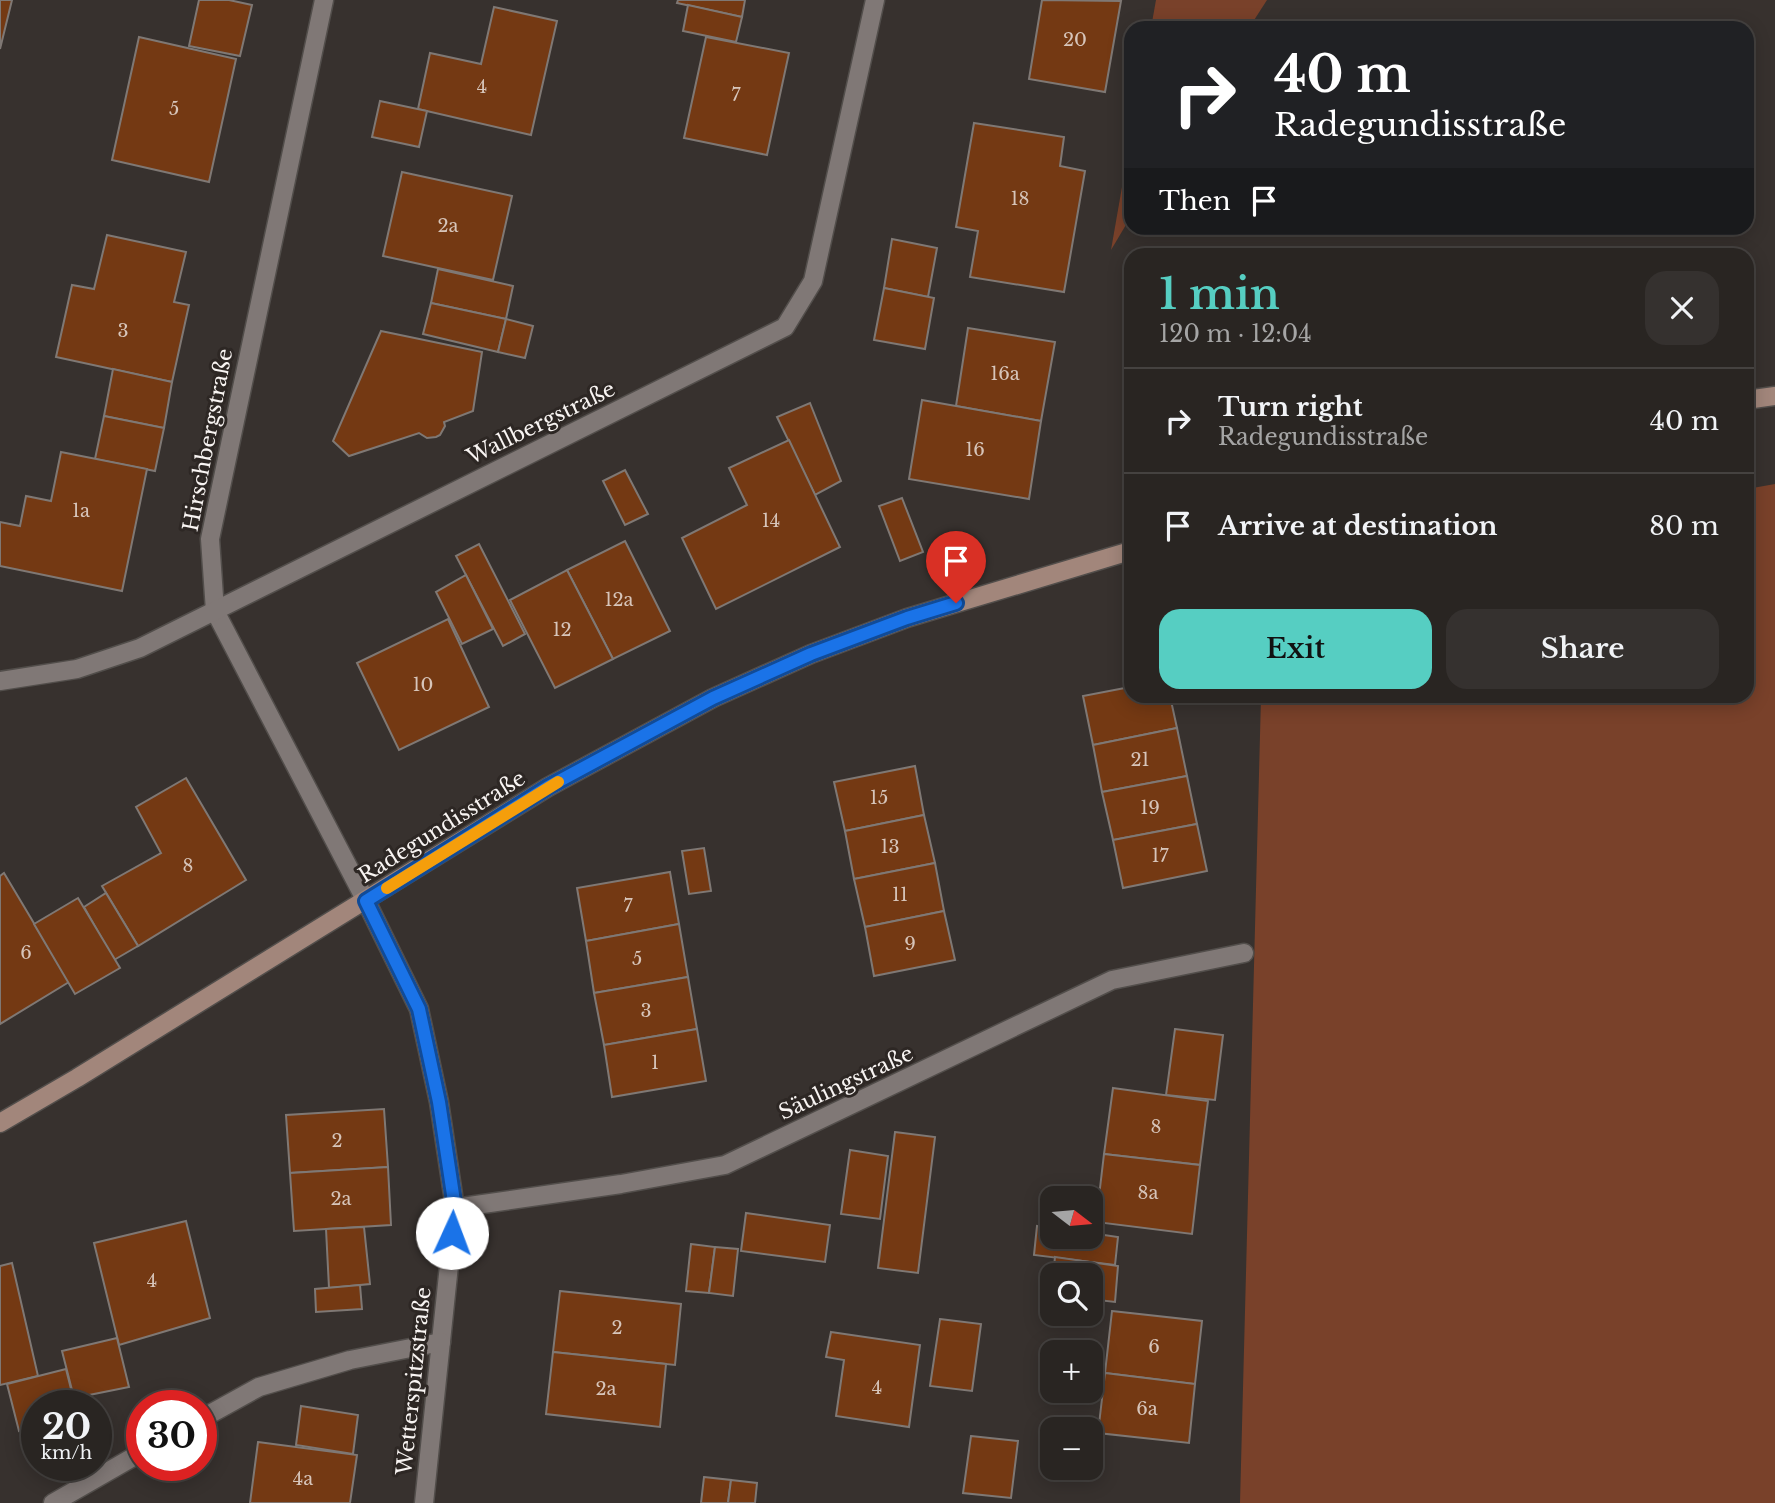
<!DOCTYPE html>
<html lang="en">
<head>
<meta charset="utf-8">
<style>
	body { margin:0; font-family:"Libre Baskerville",serif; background:#35312f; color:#f1f3f6; height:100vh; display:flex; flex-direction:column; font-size:26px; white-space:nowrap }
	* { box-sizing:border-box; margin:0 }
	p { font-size:23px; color:#a5a5a5 }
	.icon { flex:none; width:38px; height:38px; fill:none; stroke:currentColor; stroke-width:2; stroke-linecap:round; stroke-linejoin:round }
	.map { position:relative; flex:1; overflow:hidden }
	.sheet { position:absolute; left:1124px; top:248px; width:630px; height:455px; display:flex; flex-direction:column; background:#292522; border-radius:21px; box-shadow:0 4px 18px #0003,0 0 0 2px #454240 }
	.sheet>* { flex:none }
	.guide { position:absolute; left:1124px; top:21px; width:630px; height:214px; border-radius:21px; box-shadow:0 4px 18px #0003,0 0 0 2px #454240; background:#202124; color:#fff; overflow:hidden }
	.needle { width:46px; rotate:106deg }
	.buttons { position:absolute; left:1040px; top:1186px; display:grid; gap:14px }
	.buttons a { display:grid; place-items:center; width:63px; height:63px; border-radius:14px; background:#292522; box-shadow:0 4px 18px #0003,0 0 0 2px #454240; font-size:35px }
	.speed { position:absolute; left:21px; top:1390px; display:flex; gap:14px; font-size:35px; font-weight:700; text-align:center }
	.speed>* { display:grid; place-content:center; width:91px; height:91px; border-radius:50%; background:#292522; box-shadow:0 4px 18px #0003,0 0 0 2px #454240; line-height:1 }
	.speed small { font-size:18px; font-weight:400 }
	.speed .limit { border:10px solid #d22; background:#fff; color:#111 }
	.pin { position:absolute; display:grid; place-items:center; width:60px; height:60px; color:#fff; margin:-72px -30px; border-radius:50% 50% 50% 0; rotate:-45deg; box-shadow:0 0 7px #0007 }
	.pin .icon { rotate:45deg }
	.me { position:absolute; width:77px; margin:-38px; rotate:2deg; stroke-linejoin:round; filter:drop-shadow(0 0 5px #0008) }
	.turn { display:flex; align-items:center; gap:24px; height:147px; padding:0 35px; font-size:32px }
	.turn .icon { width:91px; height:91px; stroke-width:2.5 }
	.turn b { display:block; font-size:49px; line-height:60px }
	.then { display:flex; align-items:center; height:66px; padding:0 35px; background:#0003; gap:14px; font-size:26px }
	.round { display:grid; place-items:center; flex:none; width:74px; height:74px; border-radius:21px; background:#35312f }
	.headline { display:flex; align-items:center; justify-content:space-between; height:119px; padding:0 35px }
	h1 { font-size:42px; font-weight:600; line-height:52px; color:#56cec2 }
	.button { display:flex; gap:14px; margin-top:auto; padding:14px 35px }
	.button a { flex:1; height:80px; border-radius:21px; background:#56cec2; color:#111; font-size:28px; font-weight:600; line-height:80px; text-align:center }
	.button a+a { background:#35312f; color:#f1f3f6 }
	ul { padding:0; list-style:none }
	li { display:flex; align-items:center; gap:21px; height:105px; padding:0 35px; border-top:2px solid #454240 }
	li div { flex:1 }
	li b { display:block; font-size:26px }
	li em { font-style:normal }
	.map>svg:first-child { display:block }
	.green { fill:#79412a }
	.building { fill:#743913; stroke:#7f7874; stroke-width:2 }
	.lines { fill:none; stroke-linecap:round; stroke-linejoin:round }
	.street-casing { stroke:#524e4b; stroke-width:21 }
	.secondary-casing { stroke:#524e4b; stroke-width:21 }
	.street { stroke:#807876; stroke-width:18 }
	.secondary { stroke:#a2867b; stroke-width:18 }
	.route-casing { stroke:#114b97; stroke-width:18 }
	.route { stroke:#1a73e8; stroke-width:12 }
	.slow { stroke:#f59e0b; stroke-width:12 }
	.labels { text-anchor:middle; stroke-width:6; stroke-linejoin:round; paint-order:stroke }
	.number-label { font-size:18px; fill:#d7c5ba }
	.street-label { font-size:21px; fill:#f8f4f2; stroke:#2d2724 }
</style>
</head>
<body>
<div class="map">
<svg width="1775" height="1503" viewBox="0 0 1775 1503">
	<rect width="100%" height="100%" fill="#37312e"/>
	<g class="green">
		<polygon points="1156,0 1267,0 1249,28 1151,28"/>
		<polygon points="1130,141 1130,218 1111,250"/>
		<polygon points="1775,484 1775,1503 1240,1503 1261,697 1746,696 1747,489"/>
	</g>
	<g class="building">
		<polygon points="0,0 12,0 0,49"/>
		<polygon points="199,0 229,0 252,5 240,56 189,46"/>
		<polygon points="678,0 745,0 742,17 677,3"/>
		<polygon points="1042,0 1121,1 1105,92 1029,79"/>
		<polygon points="688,5 742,17 736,42 683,31"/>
		<polygon points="494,7 557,21 531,135 418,109 430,53 481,64"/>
		<polygon points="139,37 236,59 209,182 112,160"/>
		<polygon points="706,37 789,53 767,155 684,138"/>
		<polygon points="380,101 427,111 419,147 372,137"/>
		<polygon points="974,123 1064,137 1060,166 1085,171 1064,292 970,277 978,231 956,227"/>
		<polygon points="402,172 512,196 493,280 383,256"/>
		<polygon points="107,235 186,252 174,302 189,305 172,382 56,357 72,285 94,289"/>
		<polygon points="892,239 937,248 928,297 884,288"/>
		<polygon points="438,269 513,286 506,319 431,303"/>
		<polygon points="884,288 934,298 925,349 874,340"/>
		<polygon points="431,303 506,319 498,352 423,334"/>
		<polygon points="506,319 533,326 525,358 498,352"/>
		<polygon points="968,328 1055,342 1041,421 956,406"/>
		<polygon points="381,331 482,352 473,411 444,422 445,426 440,435 436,437 427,438 419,433 349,456 333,441"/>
		<polygon points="113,369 172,382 164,428 104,416"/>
		<polygon points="922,400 1041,421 1029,499 909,479"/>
		<polygon points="810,403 841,481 815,495 777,417"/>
		<polygon points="104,416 164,428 155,471 95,459"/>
		<polygon points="789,440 840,547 716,609 682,538 747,505 729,468"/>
		<polygon points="61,452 147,469 122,591 0,566 0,522 20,526 26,496 51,501"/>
		<polygon points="625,470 648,514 625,525 603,481"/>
		<polygon points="902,498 923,552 900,561 879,506"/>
		<polygon points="625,541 670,631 613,659 567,570"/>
		<polygon points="479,544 525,634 503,646 456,556"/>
		<polygon points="567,570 613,659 555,688 510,600"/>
		<polygon points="466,575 493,629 462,644 436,592"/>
		<polygon points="448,619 489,707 399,750 357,663"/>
		<polygon points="1130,687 1130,696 1170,696 1177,728 1093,745 1083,696"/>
		<polygon points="1177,728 1187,776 1102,792 1093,745"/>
		<polygon points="915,766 924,815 845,831 834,782"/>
		<polygon points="1187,776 1197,824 1113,840 1102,792"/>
		<polygon points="186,778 246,880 138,946 102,886 161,853 136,807"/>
		<polygon points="924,815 935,863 854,879 845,831"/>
		<polygon points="1197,824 1207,871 1123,888 1113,840"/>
		<polygon points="704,848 711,891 689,894 682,851"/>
		<polygon points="935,863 944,911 865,927 854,879"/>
		<polygon points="670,872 679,924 586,941 577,888"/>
		<polygon points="4,873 69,982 0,1024 0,876"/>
		<polygon points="106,893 138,946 114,960 84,907"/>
		<polygon points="78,898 120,968 75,994 34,924"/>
		<polygon points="944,911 955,960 874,976 865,927"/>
		<polygon points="679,924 688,977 594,993 586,941"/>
		<polygon points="688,977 697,1029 604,1045 594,993"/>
		<polygon points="697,1029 706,1081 612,1097 604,1045"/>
		<polygon points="1175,1029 1223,1035 1215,1100 1166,1095"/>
		<polygon points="1113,1088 1208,1101 1200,1165 1104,1154"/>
		<polygon points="384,1109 388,1167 290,1173 286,1115"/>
		<polygon points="895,1132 935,1137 918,1273 878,1268"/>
		<polygon points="850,1150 888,1156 880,1219 841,1214"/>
		<polygon points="1104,1154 1200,1165 1192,1234 1096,1222"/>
		<polygon points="388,1167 391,1225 294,1231 290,1173"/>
		<polygon points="746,1213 830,1225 825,1262 741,1251"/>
		<polygon points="186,1221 210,1318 119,1345 94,1243"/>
		<polygon points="1037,1226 1052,1228 1052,1237 1090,1237 1090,1233 1118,1237 1115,1265 1034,1255"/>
		<polygon points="364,1227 370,1284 329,1288 326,1229"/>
		<polygon points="691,1244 715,1247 709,1293 686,1291"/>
		<polygon points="715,1247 738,1249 733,1296 709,1293"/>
		<polygon points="1055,1257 1118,1266 1115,1302 1090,1299 1090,1276 1053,1276"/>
		<polygon points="12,1263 38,1376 0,1385 0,1266"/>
		<polygon points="360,1285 362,1309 316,1312 315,1289"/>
		<polygon points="560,1291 681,1304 675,1365 553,1352"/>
		<polygon points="1112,1311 1202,1321 1195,1384 1105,1373"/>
		<polygon points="940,1319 981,1324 972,1391 930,1386"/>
		<polygon points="831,1332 920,1345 909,1427 836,1416 844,1360 826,1357"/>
		<polygon points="117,1338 129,1387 74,1398 62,1351"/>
		<polygon points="553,1352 666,1364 660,1427 546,1414"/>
		<polygon points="66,1369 75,1405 37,1405 37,1427 19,1431 7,1384"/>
		<polygon points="1105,1373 1195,1384 1189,1443 1098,1433"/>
		<polygon points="301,1406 358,1415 353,1454 296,1445"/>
		<polygon points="971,1436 1018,1441 1011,1498 963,1493"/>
		<polygon points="258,1442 357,1455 350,1503 250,1503"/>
		<polygon points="704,1477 731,1480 728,1503 701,1503"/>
		<polygon points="731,1480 757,1483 755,1503 728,1503"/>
	</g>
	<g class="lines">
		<defs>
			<g id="street">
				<polyline points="324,0 210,539 215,611 366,901 419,1009 439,1102 455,1208 424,1503"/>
				<polyline points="0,681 77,669 140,648 785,327 813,281 875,0"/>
				<polyline points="455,1208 621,1184 725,1165 1112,980 1244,953"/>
				<polyline points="201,1419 259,1387 350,1360 441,1342"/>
				<polyline points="53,1503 142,1452"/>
			</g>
			<g id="secondary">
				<polyline points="1746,400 1775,396"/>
				<polyline points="0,1123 77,1078 548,787 713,698 811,654 907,618 1130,551"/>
			</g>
		</defs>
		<use href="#street" class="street-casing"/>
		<use href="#secondary" class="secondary-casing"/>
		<use href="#street" class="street"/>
		<use href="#secondary" class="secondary"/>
	</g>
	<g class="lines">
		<defs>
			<polyline id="route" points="452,1233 455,1208 439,1102 419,1009 366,901 548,787 713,698 811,654 907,618 956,603"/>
		</defs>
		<use href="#route" class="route-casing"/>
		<use href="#route" class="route"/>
		<polyline class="slow" points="387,888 558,782"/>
	</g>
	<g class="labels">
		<g class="number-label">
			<text x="1075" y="46">20</text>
			<text x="482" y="93">4</text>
			<text x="736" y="101">7</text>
			<text x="174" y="115">5</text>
			<text x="1020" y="205">18</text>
			<text x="448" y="232">2a</text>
			<text x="123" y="337">3</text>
			<text x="1005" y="380">16a</text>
			<text x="975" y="456">16</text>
			<text x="81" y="517">1a</text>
			<text x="771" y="527">14</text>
			<text x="619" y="606">12a</text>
			<text x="562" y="636">12</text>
			<text x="423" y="691">10</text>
			<text x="1140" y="766">21</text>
			<text x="879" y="804">15</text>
			<text x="1150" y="814">19</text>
			<text x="890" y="853">13</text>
			<text x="1160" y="862">17</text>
			<text x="188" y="872">8</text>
			<text x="900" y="901">11</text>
			<text x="628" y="912">7</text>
			<text x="910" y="950">9</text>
			<text x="26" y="959">6</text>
			<text x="637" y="965">5</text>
			<text x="646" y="1017">3</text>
			<text x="655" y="1069">1</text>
			<text x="1156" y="1133">8</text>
			<text x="337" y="1147">2</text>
			<text x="1148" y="1199">8a</text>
			<text x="341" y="1205">2a</text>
			<text x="152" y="1287">4</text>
			<text x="617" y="1334">2</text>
			<text x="1154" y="1353">6</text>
			<text x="877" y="1394">4</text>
			<text x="606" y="1395">2a</text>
			<text x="1147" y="1415">6a</text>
			<text x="303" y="1485">4a</text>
		</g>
		<g class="street-label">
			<text transform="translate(541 423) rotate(-26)" y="7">Wallbergstraße</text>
			<text transform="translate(208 440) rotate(-79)" y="7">Hirschbergstraße</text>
			<text transform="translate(442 827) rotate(-32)" y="7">Radegundisstraße</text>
			<text transform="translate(846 1083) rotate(-25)" y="7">Säulingstraße</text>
			<text transform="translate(414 1381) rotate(-84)" y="7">Wetterspitzstraße</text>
		</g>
	</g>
</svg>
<div class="buttons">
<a><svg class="needle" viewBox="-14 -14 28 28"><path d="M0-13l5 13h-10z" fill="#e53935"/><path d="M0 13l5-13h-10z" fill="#a5a5a5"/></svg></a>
<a><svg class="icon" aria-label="search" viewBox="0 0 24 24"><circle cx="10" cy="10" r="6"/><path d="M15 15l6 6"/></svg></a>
<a>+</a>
<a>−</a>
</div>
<div class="speed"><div>20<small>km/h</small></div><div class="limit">30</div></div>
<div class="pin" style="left:956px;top:603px;background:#d93025"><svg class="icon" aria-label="arrive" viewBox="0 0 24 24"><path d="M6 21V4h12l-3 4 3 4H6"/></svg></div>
<svg class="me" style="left:452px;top:1233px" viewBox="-20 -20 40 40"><circle r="19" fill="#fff"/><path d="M0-13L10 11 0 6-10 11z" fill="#1a73e8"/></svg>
<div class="guide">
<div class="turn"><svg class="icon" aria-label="right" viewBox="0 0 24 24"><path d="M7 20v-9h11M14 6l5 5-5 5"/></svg><div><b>40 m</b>Radegundisstraße</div></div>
<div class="then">Then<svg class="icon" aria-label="arrive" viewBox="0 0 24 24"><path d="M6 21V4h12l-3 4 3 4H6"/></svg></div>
</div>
<section class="sheet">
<div class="headline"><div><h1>1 min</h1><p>120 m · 12:04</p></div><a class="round"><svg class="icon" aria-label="close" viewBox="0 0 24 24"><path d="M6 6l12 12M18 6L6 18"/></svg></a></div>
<ul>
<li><svg class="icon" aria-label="right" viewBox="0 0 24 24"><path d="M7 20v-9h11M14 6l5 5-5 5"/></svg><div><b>Turn right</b><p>Radegundisstraße</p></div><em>40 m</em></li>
<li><svg class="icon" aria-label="arrive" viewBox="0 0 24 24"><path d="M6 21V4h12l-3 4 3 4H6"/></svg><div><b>Arrive at destination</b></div><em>80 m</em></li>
</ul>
<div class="button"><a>Exit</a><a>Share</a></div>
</section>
</div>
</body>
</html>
